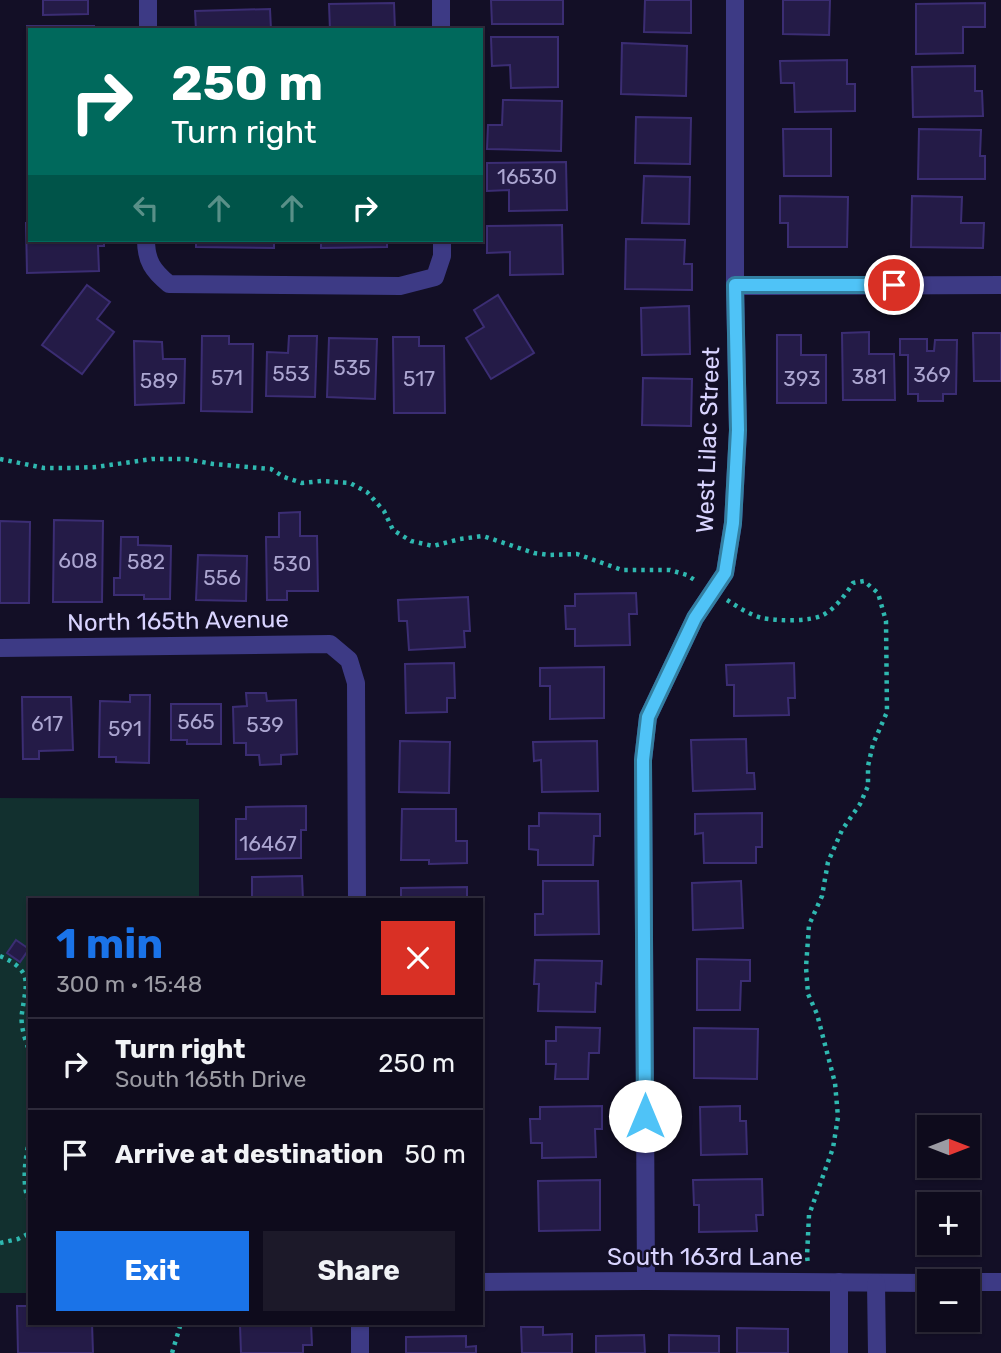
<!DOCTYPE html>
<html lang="en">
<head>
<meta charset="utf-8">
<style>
	body { margin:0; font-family:Rubik,sans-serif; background:#1c1929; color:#f1f3f6; height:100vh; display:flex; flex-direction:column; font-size:26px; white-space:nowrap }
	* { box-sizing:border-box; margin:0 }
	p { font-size:23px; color:#9b9ba3 }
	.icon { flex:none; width:38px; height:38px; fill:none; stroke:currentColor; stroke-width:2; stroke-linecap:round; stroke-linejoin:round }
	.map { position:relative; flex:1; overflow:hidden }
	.panel { position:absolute; left:28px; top:898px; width:455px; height:427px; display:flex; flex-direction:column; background:#0e0b1c; border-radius:0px; box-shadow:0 2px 5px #0004,0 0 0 2px #2e2b3b }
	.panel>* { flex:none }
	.hud { position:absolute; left:28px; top:28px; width:455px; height:214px; border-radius:0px; box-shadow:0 2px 5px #0004,0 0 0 2px #2e2b3b; background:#00695c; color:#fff; overflow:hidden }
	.needle { width:46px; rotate:90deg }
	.buttons { position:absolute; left:917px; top:1115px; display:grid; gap:14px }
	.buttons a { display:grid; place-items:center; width:63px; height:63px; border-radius:0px; background:#0e0b1c; box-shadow:0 2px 5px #0004,0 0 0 2px #2e2b3b; font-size:35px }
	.pin { position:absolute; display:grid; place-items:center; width:60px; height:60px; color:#fff; margin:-30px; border:4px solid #fff; border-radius:50%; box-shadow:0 2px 7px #0007 }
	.me { position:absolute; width:77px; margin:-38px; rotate:0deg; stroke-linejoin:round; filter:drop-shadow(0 0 5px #0008) }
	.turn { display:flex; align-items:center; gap:24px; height:147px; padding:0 28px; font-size:32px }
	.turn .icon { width:91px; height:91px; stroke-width:2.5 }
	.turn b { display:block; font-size:49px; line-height:60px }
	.lanes { display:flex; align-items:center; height:66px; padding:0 28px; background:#0003; justify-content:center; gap:35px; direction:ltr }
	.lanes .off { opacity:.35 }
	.round { display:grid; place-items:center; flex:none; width:74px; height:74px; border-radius:0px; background:#1c1929 }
	.overview { display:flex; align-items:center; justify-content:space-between; height:119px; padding:0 28px }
	h1 { font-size:42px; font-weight:700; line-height:52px; color:#1a73e8 }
	.primary-button { display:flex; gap:14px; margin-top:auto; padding:14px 28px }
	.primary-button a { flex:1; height:80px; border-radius:0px; background:#1a73e8; color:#fff; font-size:28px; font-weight:700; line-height:80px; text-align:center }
	.primary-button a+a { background:#1c1929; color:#f1f3f6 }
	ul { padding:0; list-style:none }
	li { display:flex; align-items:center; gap:21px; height:91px; padding:0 28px; border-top:2px solid #2e2b3b }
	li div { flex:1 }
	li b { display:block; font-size:26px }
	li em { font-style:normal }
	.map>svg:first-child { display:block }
	.green { fill:#12302f }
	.building { fill:#241b47; stroke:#3b2d73; stroke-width:2 }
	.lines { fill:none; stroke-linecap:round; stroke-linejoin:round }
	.path { stroke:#2fb8b0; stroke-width:4.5; stroke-dasharray:3.5 5; stroke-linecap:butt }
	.minor { stroke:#3d3a85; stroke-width:18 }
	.route-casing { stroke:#337fa1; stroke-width:18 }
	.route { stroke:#4fc3f7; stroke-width:12 }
	.labels { text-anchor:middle; stroke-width:5; stroke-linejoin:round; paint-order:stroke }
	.number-label { font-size:21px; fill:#aca6d1 }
	.street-label { font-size:24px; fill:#d9d4ff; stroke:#130f26 }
</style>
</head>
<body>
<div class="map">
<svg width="1001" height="1353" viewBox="0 0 1001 1353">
	<rect width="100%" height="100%" fill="#130f26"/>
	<polygon class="green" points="0,798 199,799 199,899 30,900 30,1293 0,1293"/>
	<g class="building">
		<polygon points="43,0 88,0 88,14 43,15"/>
		<polygon points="491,0 563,0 563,24 492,24"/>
		<polygon points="645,0 691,0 691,33 644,32"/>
		<polygon points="783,0 830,0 829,35 783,34"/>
		<polygon points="394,3 395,30 330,30 329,4"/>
		<polygon points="985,3 985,27 963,27 963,53 916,54 916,4"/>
		<polygon points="270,9 271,30 196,30 195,11"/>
		<polygon points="27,26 94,26 94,30 30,30 30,77 27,77"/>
		<polygon points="491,37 558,37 558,87 511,88 510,65 492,66"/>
		<polygon points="622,43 687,46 686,96 621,94"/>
		<polygon points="847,60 847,84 855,84 855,111 795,112 794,83 781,83 780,61"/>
		<polygon points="975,66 975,91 982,91 983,116 913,117 912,67"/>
		<polygon points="503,100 562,101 561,151 487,149 488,125 502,125"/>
		<polygon points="636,117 691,118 690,164 635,163"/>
		<polygon points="783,129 831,129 831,176 784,176"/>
		<polygon points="919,129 981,130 980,156 985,156 985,179 918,179"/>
		<polygon points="566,162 567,210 509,211 509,190 487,191 487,163"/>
		<polygon points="644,176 690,177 689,224 642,223"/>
		<polygon points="780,196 848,197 847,247 788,247 788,223 780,223"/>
		<polygon points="912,196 962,197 961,223 984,223 983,248 911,247"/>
		<polygon points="26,223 30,223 30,240 104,240 104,246 98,246 99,271 27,273"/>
		<polygon points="562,225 563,274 510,275 510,252 487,253 487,226"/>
		<polygon points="626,239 685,240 684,264 692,264 692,290 625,289"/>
		<polygon points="196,240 274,240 274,248 196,247"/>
		<polygon points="321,240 387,240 387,247 321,248"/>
		<polygon points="87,285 110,302 97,319 114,332 82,374 42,345"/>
		<polygon points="498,295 534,353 491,379 466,338 484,327 474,310"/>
		<polygon points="689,306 690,354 642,355 641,308"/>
		<polygon points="869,332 869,354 894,354 895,400 843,400 842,333"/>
		<polygon points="973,333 1001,333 1001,381 974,381"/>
		<polygon points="777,335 801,335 801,355 826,355 826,403 777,403"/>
		<polygon points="202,336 229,336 229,344 253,344 252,412 201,411"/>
		<polygon points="289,336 317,336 315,397 266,396 267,352 288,353"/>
		<polygon points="393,337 419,337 419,346 444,346 445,413 394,413"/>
		<polygon points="329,338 377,339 375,399 327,397"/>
		<polygon points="900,339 927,339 927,351 934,351 935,340 957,340 956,394 943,394 943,401 918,401 918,394 908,394 908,355 900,355"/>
		<polygon points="134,341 162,342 163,359 185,359 184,403 135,405"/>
		<polygon points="643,378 692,379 691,426 642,425"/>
		<polygon points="300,512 300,536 317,536 318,591 287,591 287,600 267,600 266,537 279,537 279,513"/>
		<polygon points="54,520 103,521 102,602 53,602"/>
		<polygon points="0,521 30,522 29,603 0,603"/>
		<polygon points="121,537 138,537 138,545 171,546 170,599 144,599 144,595 114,595 114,578 120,578"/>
		<polygon points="198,555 247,556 246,601 196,600"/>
		<polygon points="636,593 637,614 629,614 630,645 575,646 575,629 566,629 565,606 575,606 575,594"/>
		<polygon points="468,597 470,631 464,631 465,647 409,650 407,621 399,621 398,600"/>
		<polygon points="454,663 455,698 447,698 447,712 406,713 405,664"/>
		<polygon points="794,663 795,698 788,698 789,715 734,716 734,685 727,685 726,665"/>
		<polygon points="604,667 604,718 550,719 550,686 540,686 540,668"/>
		<polygon points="246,693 266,693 267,701 296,700 297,754 281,755 281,764 260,765 259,755 246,755 246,743 234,743 233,707 247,706"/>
		<polygon points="130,695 150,695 149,763 116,762 116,757 99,757 100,701 130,702"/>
		<polygon points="22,697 71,697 73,750 39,751 39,759 23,759"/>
		<polygon points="171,704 221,704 221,744 187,744 187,740 171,740"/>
		<polygon points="746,739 747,773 754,773 755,789 693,791 691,740"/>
		<polygon points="400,741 450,742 449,793 399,792"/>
		<polygon points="597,741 598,791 542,792 541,760 534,761 533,742"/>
		<polygon points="306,806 306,830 301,830 301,858 236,859 236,819 246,819 246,807"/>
		<polygon points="402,809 456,809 456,841 467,841 467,863 429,864 429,860 401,860"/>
		<polygon points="539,813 600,814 600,836 594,836 593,865 538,865 538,850 529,849 529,826 539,826"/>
		<polygon points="762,813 762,847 756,847 756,863 704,863 703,833 695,834 695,814"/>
		<polygon points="302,876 303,900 252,900 252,877"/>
		<polygon points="543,881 598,881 599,934 535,935 535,914 543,914"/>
		<polygon points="741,881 743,928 693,930 692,883"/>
		<polygon points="467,887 467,900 401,900 401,888"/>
		<polygon points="16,940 29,949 20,962 7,953"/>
		<polygon points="697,959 750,960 750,981 741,981 740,1010 697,1010"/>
		<polygon points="535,960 602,961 601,984 596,983 595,1012 538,1011 539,984 534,984"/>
		<polygon points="556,1027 600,1028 599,1053 589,1053 588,1079 555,1079 556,1064 546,1064 546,1041 556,1041"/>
		<polygon points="694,1028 758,1029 757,1079 694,1078"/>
		<polygon points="602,1106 602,1129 595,1129 596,1157 542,1158 542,1143 531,1143 530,1119 540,1119 540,1107"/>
		<polygon points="740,1106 740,1121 746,1121 747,1154 701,1155 700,1107"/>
		<polygon points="762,1179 763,1215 756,1215 757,1231 699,1232 699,1205 694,1205 693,1180"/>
		<polygon points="600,1180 600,1230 539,1231 538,1181"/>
		<polygon points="17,1306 30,1306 30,1323 92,1323 93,1353 18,1353"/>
		<polygon points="311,1323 312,1345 303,1345 303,1353 241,1353 240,1325"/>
		<polygon points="521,1327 543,1327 543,1335 572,1334 572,1353 522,1353"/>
		<polygon points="737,1328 788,1329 788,1353 737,1353"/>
		<polygon points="644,1335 645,1353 596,1353 596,1336"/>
		<polygon points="669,1335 719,1336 719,1353 669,1353"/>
		<polygon points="466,1336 466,1347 476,1346 476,1353 406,1353 406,1337"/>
	</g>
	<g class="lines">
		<g class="path">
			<polyline points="0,459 44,468 71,468 96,467 152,459 186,459 213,464 271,469 284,477 302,483 321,481 350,483 367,492 384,511 393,530 411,541 433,546 460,539 483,536 534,553 549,555 577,554 622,570 670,570 687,575 696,581"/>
			<path d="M727,600C738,607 750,615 762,618C777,621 809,622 823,615C835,609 846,594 853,583L864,581L878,593L886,621L887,712L873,744L868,766V786L860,804L842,830L828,862L822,896L809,925L806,967L808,994L817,1014L835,1083L838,1117L833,1148L809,1215L807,1256L808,1264"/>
			<path d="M0,956C34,971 26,983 22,1013C20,1024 25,1041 30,1052"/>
			<path d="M30,1139C25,1154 21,1190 30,1202"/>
			<polyline points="0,1243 18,1239 30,1233"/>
			<polyline points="172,1353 181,1323"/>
		</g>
		<g class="minor">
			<polyline points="441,0 441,30"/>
			<polyline points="148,30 148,0"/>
			<path d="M146,240C146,261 153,271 169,284L400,286L435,277L442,256V240"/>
			<polyline points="735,286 1001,285"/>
			<polyline points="0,648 330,644 349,660 356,683 357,900"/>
			<polyline points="646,1281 643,760 648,717 695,618 725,573 733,523 738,431 735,286 735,0"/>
			<polyline points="481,1282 646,1281 929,1283"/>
			<polyline points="839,1282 839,1353"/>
			<polyline points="968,1282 1001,1282"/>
			<polyline points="876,1283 877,1353"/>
			<polyline points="360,1323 360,1353"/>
		</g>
	</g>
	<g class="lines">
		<defs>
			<polyline id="route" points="645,1116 643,760 648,717 695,618 725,573 733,523 738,430 735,285 894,285"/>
		</defs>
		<use href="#route" class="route-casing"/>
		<use href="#route" class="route"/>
	</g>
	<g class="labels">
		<g class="number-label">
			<text x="527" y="184">16530</text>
			<text x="352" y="375">535</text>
			<text x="291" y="381">553</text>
			<text x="932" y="382">369</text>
			<text x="869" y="384">381</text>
			<text x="227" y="385">571</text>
			<text x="419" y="386">517</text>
			<text x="802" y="386">393</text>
			<text x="159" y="388">589</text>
			<text x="78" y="568">608</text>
			<text x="146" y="569">582</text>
			<text x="292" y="571">530</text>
			<text x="222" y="585">556</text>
			<text x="196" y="729">565</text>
			<text x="47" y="731">617</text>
			<text x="265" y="732">539</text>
			<text x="125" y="736">591</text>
			<text x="268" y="851">16467</text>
		</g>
		<g class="street-label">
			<text transform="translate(708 440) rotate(-88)" y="8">West Lilac Street</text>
			<text transform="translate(178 621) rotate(-1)" y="8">North 165th Avenue</text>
			<text x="705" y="1265">South 163rd Lane</text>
		</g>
	</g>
</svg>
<div class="buttons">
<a><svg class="needle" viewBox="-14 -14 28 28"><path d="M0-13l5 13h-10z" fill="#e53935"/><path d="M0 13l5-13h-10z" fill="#9b9ba3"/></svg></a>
<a>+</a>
<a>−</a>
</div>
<div class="pin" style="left:894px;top:285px;background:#d93025"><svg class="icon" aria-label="arrive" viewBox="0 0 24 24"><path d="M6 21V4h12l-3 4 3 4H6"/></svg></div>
<svg class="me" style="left:645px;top:1116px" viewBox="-20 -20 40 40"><circle r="19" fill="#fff"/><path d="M0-13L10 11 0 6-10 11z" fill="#4fc3f7"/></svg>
<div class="hud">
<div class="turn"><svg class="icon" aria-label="right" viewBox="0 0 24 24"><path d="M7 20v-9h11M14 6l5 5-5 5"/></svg><div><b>250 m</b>Turn right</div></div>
<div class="lanes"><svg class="icon off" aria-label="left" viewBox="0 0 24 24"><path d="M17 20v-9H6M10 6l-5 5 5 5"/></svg><svg class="icon off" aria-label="ahead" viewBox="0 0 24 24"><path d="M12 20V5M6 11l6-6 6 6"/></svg><svg class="icon off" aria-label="ahead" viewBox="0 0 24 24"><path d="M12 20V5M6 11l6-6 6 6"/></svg><svg class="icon" aria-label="right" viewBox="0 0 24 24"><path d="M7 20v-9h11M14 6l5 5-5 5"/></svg></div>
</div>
<section class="panel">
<div class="overview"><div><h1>1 min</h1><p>300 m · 15:48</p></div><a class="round" style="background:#d93025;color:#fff"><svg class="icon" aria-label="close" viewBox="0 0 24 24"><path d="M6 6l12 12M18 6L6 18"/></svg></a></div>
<ul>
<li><svg class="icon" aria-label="right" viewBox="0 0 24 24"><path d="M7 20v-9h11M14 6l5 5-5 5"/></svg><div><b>Turn right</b><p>South 165th Drive</p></div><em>250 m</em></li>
<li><svg class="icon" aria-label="arrive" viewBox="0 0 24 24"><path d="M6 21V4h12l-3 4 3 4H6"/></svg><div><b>Arrive at destination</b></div><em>50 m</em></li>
</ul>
<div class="primary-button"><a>Exit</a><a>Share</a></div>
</section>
</div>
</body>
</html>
